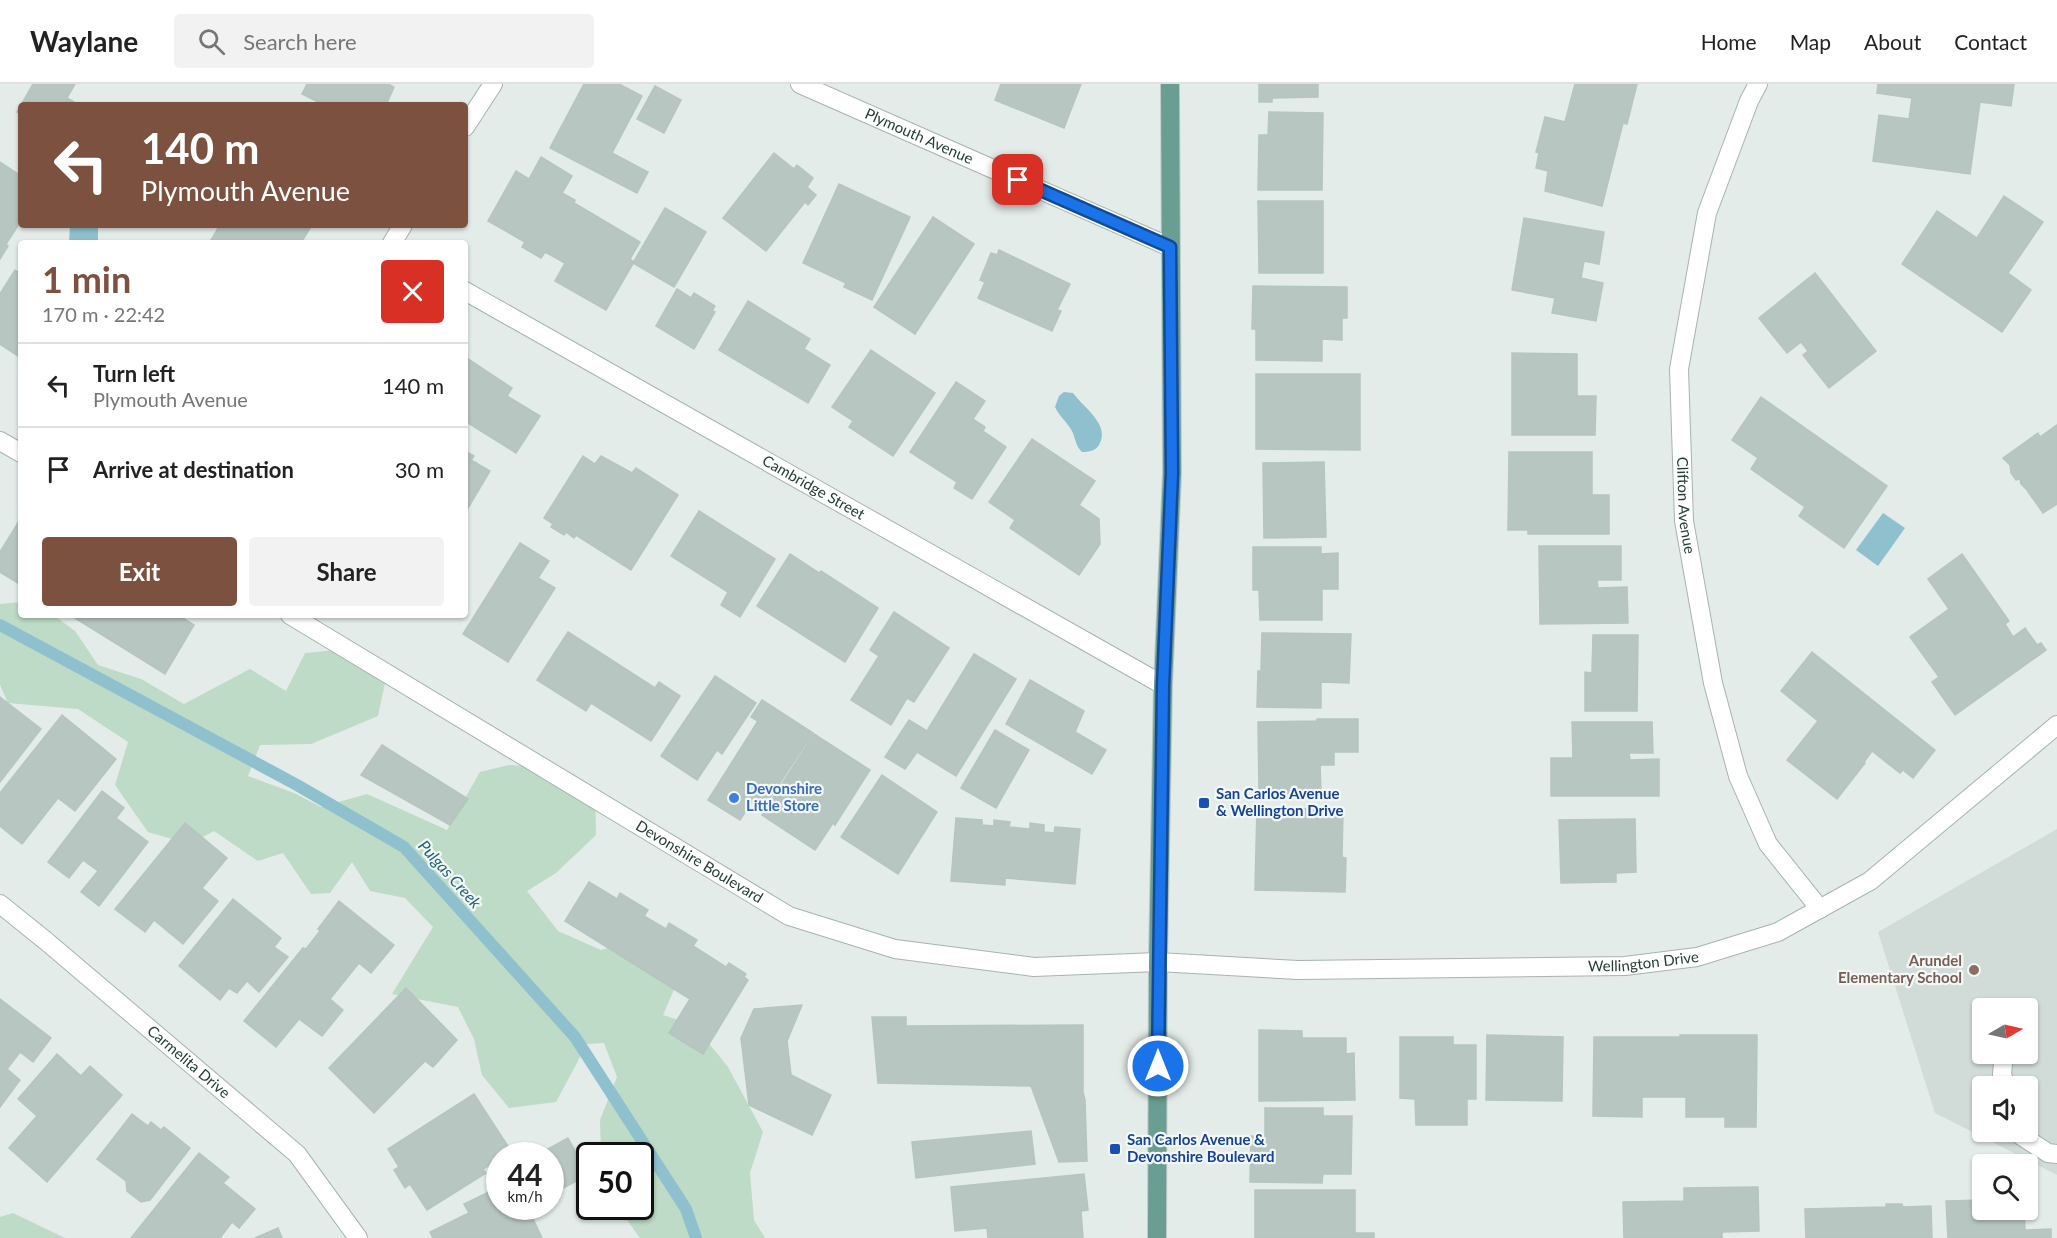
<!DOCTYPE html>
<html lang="en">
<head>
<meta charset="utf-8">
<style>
	body { margin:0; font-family:Lato,sans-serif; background:#f2f2f2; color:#222; height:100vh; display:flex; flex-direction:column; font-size:22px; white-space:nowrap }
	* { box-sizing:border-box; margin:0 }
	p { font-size:20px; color:#767676 }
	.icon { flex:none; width:33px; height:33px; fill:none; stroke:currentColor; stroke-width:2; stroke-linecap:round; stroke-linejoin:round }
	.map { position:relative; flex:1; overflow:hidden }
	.details { position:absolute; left:18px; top:156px; width:450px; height:378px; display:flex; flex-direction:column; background:#fff; border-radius:6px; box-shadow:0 2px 4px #0004 }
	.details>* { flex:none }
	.top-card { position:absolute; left:18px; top:18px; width:450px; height:126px; border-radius:6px; box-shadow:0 2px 4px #0004; background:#7c513f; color:#fff; overflow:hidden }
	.needle { width:39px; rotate:81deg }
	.buttons { position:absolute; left:1972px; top:914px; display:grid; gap:12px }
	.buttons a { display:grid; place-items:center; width:66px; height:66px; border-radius:6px; background:#fff; box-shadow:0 2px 4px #0004; font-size:30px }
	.speed { position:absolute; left:486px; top:1058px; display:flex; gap:12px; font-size:30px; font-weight:700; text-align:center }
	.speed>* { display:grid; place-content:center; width:78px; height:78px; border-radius:50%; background:#fff; box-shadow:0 2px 4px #0004; line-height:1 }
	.speed small { font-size:15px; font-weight:400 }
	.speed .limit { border:3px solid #111; border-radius:9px; background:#fff; color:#111 }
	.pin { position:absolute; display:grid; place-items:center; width:51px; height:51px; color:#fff; margin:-26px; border-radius:12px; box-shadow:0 3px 9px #0006 }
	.me { position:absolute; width:66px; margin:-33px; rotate:0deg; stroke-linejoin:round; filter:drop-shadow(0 0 4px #0008) }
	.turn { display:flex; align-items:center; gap:21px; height:126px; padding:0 24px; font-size:27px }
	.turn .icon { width:78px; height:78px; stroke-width:2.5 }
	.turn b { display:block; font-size:42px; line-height:51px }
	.round { display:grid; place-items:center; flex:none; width:63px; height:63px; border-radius:6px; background:#f2f2f2 }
	.head { display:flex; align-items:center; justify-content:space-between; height:102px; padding:0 24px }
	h1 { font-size:36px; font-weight:700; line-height:45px; color:#7c513f }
	.primary-button { display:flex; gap:12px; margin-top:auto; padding:12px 24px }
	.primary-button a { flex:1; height:69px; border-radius:6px; background:#7c513f; color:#fff; font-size:24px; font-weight:700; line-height:69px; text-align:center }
	.primary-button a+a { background:#f2f2f2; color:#222 }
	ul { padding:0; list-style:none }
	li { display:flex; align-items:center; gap:18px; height:84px; padding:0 24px; border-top:2px solid #e0e0e0 }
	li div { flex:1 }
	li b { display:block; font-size:22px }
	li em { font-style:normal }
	header { display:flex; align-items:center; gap:36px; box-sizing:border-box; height:84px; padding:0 30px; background:#fff; border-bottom:2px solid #e0e0e0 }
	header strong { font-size:28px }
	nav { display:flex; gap:33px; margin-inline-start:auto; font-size:21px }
	.search { width:420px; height:54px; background:#f2f2f2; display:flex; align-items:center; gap:15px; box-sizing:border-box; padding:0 21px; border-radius:6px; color:#767676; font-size:22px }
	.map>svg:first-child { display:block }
	.built { fill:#d1dbd7; fill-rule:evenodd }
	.green { fill:#bddbc6 }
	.water { fill:#8ec1cd }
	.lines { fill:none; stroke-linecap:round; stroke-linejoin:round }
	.stream { stroke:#8ec1cd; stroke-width:12 }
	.building { fill:#b8c6c1; stroke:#b5c5bf; stroke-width:1.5 }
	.minor-casing { stroke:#a6b4af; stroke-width:20 }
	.major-casing { stroke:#c2c8c7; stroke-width:20 }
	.minor { stroke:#fff; stroke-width:18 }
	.major { stroke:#6a9e93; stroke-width:18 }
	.route-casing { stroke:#114b97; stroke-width:15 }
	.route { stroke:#1a73e8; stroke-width:10 }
	.shop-dot { fill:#3f7fe0; stroke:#f3f8f6; stroke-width:2 }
	.transit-dot { fill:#1a4fb4; stroke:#f3f8f6; stroke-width:2 }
	.education-dot { fill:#8d6e63; stroke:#f3f8f6; stroke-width:2 }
	.labels { text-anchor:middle; stroke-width:4.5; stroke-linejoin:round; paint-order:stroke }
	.street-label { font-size:15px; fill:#243c36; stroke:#f3f8f6 }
	.shop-label { font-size:15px; font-weight:bold; fill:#366cbe; stroke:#f3f8f6; text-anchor:start }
	.transit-label { font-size:15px; font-weight:bold; fill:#164399; stroke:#f3f8f6; text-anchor:start }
	.education-label { font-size:15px; font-weight:bold; fill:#785e54; stroke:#f3f8f6; text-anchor:end }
	.water-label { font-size:16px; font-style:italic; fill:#216374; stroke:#f3f8f6 }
</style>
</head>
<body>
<header>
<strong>Waylane</strong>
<div class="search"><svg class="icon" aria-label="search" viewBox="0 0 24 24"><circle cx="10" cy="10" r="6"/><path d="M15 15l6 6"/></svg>Search here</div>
<nav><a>Home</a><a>Map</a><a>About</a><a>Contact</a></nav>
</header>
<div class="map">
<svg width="2057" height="1154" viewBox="0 0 2057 1154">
	<rect width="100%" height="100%" fill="#e3ece8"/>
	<path class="built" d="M2057,745V1091L1935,1029L1878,848ZM1983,924H2028V969H1983ZM1983,1002H2028V1047H1983Z"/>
	<g class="green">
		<polygon points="21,518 21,531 53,531 75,547 98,581 141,595 184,620 250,585 286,607 305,569 337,566 385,599 378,632 311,660 260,661 248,692 294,709 321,723 367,710 447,746 480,688 509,681 563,684 595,704 596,751 556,789 527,807 558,847 601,866 647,853 688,873 663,931 694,941 728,983 763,1048 750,1089 754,1136 765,1154 640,1154 617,1122 640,1122 640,1071 601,1071 600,1036 617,993 604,959 587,960 556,1018 509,1024 482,991 474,955 458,923 392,910 433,843 405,814 370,807 352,778 330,809 311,810 283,769 258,777 214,747 189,760 148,748 115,701 128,658 78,625 8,619 0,601 0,520"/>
		<polygon points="13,1129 65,1154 0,1154 0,1133"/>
	</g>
	<g class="water">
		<polygon points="70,141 98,141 98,159 69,159"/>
		<path d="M1064,308L1073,309C1084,324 1111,341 1099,361C1095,367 1089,368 1082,368C1075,361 1076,355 1072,347C1067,338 1059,332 1055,323L1059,312Z"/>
		<polygon points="1883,429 1905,444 1878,482 1856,466"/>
	</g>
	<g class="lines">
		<polyline class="stream" points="0,541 297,701 404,763 575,953 686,1125 696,1154"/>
	</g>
	<g class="building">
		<polygon points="33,0 75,0 67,14 79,21 21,21 21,30 17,28"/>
		<polygon points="307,0 388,0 394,3 386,21 324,21 302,10"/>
		<polygon points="584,0 619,0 642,12 612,69 648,88 637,109 550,64"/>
		<polygon points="1001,0 1081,0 1064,44 995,16"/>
		<polygon points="1259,0 1318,0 1318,13 1272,14 1272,18 1259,18"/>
		<polygon points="1575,0 1637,0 1627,40 1623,39 1602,122 1545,107 1548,87 1536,84 1539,69 1536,68 1545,33 1565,38"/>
		<polygon points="1878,0 2014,0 2011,22 1980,18 1970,90 1873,77 1879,31 1909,35 1912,14 1877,9"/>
		<polygon points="655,2 681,16 664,49 637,35"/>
		<polygon points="1269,28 1323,29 1322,106 1258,106 1259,51 1268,51"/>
		<polygon points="774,69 794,85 797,81 813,94 807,103 816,111 808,121 805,118 766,167 723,134"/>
		<polygon points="541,73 572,92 562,109 575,116 574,119 640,158 630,175 634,178 606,226 555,197 565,179 545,168 541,174 522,163 525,158 488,137 516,87 529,95"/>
		<polygon points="0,78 21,92 21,137 6,160 8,162 0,175"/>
		<polygon points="839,100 910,133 872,216 844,203 846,199 803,179"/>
		<polygon points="2004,112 2043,138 2008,189 2031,206 2002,248 1902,180 1937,127 1977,154"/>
		<polygon points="1258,117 1323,117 1323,189 1259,189"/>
		<polygon points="665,124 706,148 674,203 633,179"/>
		<polygon points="933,133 974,160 915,250 874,223"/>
		<polygon points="1524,134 1604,148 1599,180 1584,177 1581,194 1603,199 1596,237 1552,229 1555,214 1512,206"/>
		<polygon points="220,141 312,141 301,159 216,159 211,156"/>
		<polygon points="999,166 1070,200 1057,226 1061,227 1052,247 978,214 985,198 980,196 991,169 997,171"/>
		<polygon points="15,186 21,190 21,274 0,260 0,210"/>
		<polygon points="1815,189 1876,267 1829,304 1803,271 1808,267 1801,258 1787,269 1759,234"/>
		<polygon points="1253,202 1347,203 1347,234 1342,234 1342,256 1322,255 1322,277 1256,276 1256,245 1252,245"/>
		<polygon points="677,205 691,214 694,209 715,222 712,227 715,228 694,265 656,242"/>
		<polygon points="748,217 810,255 804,265 830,281 808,319 719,266"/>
		<polygon points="871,266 935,309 893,372 849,343 853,337 832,323"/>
		<polygon points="1512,269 1577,270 1577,312 1596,312 1595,351 1512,351"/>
		<polygon points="465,273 512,304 507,312 540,332 516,369 465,337"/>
		<polygon points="1256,290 1360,290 1360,366 1256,365"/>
		<polygon points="956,298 985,317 973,335 985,343 983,347 1006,363 972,415 954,404 957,398 910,368"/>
		<polygon points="1761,313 1887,402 1844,464 1799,432 1805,423 1751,385 1758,374 1732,356"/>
		<polygon points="2057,341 2057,420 2043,429 2027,406 2021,400 2020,395 2016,396 2011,389 2010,381 2003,374 2038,349 2040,353"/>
		<polygon points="1032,355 1095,397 1079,421 1099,435 1100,460 1079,491 1010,444 1015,436 989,418"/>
		<polygon points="465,367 474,372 471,376 490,387 465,429"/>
		<polygon points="1509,368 1592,368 1592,411 1609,411 1609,450 1528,450 1528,446 1508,446"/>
		<polygon points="583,372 595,380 601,372 632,389 636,384 678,411 631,486 576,451 574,454 566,448 564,451 551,443 553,440 544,434"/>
		<polygon points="1324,378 1326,453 1264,454 1263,379"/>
		<polygon points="699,427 775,475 740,533 721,521 728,508 671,472"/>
		<polygon points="21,434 21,501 0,488 0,468"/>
		<polygon points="520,459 549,477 538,494 555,504 508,578 463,550"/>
		<polygon points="1539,462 1621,462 1621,496 1597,496 1598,504 1627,503 1628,539 1540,540"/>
		<polygon points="1253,463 1321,463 1321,470 1338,469 1338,505 1322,505 1322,536 1260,536 1259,506 1253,506"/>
		<polygon points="790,470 819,489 821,487 878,524 845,578 757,522"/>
		<polygon points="1962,470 2009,537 2005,540 2013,553 2025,544 2037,561 2041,559 2046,566 1955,631 1932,598 1939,593 1910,553 1949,525 1928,495"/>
		<polygon points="894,528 949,564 914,618 907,614 891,641 851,616 879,572 870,566"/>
		<polygon points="70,531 178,531 194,541 165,590"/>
		<polygon points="568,548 655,604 659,598 680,612 651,657 591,619 586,627 537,596"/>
		<polygon points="1262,549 1351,550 1349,599 1321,598 1321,624 1257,623 1258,587 1261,587"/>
		<polygon points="1593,551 1638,551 1637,627 1585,627 1585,588 1592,589"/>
		<polygon points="1812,568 1935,666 1913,694 1903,686 1900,689 1872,667 1864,678 1865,679 1837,715 1787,676 1818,637 1781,607"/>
		<polygon points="974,570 1016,595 956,692 917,668 905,685 885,673 909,636 927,647"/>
		<polygon points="715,592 756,619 722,670 717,666 697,696 661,672"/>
		<polygon points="1030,596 1084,627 1075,648 1106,666 1092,690 1006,640"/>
		<polygon points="0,613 41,645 0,698"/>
		<polygon points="762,616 813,649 764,723 753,716 740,736 708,716 758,637 751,633"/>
		<polygon points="62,631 116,675 75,727 58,714 22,760 0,742 0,709"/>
		<polygon points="1317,635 1358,635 1358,668 1334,668 1334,681 1320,681 1321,709 1259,710 1258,638 1317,637"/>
		<polygon points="1572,638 1652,638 1653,669 1629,669 1630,676 1659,675 1659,712 1551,712 1551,674 1573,674"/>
		<polygon points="995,646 1029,666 996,724 961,704"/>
		<polygon points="814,650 870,686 835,741 833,739 815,766 762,731"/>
		<polygon points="382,661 468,715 450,741 361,691"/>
		<polygon points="882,691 937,728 898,790 841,753"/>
		<polygon points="102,707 124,724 116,734 148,758 99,822 81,808 98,787 83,776 69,794 48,778"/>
		<polygon points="1257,723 1343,726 1342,773 1346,774 1345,808 1255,806"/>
		<polygon points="956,734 982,736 982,741 994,742 994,736 1010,738 1009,743 1030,745 1030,739 1044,741 1044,748 1054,749 1055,743 1080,745 1075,800 1005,794 1005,801 951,797"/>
		<polygon points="1635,735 1636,788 1616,789 1616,798 1561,799 1559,736"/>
		<polygon points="185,739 227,774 202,804 218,817 183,860 154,836 145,848 115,825"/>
		<polygon points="589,798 617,815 620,809 648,826 644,832 666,845 669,839 697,856 693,862 726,883 729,879 746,890 744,893 748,896 703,970 669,949 690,915 565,837"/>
		<polygon points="233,815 281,854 274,863 288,873 259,908 247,897 237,909 229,904 220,916 179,882"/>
		<polygon points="339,817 394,861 371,889 359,879 330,915 343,926 322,952 299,935 276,963 244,937 303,864 306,865 320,847 318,845"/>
		<polygon points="406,904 457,956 433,983 425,977 374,1029 329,984"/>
		<polygon points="0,915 51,954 33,978 20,968 7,985 20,996 0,1023"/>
		<polygon points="802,921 787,957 791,991 831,1011 812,1051 749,1021 741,954 754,925"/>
		<polygon points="872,933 906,933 906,942 1083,941 1083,1008 1085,1016 1087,1077 1059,1078 1031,1002 878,999"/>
		<polygon points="1259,946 1302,947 1302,954 1346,954 1346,970 1354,969 1355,1016 1259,1017"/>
		<polygon points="1487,951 1563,953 1562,1017 1486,1016"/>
		<polygon points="1680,951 1757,951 1756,1043 1725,1043 1725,1033 1686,1033 1686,1013 1642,1013 1642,1033 1593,1032 1594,953 1681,953"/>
		<polygon points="1400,953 1453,953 1453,961 1476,961 1476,1015 1467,1015 1467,1041 1416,1041 1415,1015 1400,1014"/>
		<polygon points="57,970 81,992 90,982 122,1011 47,1098 9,1064 37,1032 18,1015"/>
		<polygon points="474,1010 511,1067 505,1071 500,1071 500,1075 483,1085 486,1089 427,1126 410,1100 405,1104 394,1086 399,1083 388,1065"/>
		<polygon points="1265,1024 1323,1024 1323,1032 1352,1032 1351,1090 1323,1090 1322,1099 1250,1098 1251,1052 1265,1053"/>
		<polygon points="132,1030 148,1042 151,1038 161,1046 164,1043 190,1064 150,1116 141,1118 127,1107 126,1097 97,1075"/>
		<polygon points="1031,1047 1035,1080 916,1094 912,1058"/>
		<polygon points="568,1054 588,1091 550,1111 550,1071 537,1071"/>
		<polygon points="199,1069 229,1093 223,1099 255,1125 239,1144 232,1138 220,1154 131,1154"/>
		<polygon points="1084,1090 1088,1126 1081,1127 1083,1154 988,1154 987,1144 955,1147 951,1103"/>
		<polygon points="1758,1103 1759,1147 1722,1148 1722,1154 1624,1154 1623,1118 1684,1117 1684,1104"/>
		<polygon points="1255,1106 1355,1106 1355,1149 1374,1149 1374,1154 1255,1154"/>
		<polygon points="491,1107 493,1111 500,1108 500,1122 527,1122 542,1154 433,1154 430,1148 469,1129 464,1120"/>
		<polygon points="1983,1116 1983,1125 2024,1125 2025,1146 2051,1145 2051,1154 1948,1154 1946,1117"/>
		<polygon points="1886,1120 1902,1120 1903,1123 1931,1122 1932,1154 1806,1154 1805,1125 1886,1123"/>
		<polygon points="278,1144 282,1154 255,1154"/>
	</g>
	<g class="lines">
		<defs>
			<g id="minor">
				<path id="s1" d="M800,0L1170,163"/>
				<path id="s2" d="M1758,0L1749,17L1707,129L1679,285L1684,437L1713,599L1738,692L1768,760L1820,825"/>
				<polyline points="465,43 493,0"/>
				<polyline points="392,159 403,141"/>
				<path id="s3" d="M465,207L1163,601"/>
				<polyline points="0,357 21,369"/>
				<path id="s4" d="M290,531L789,832L895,865L1034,883L1158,878L1298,886L1625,882L1697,873L1778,848L1870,797L2057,641"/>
				<path id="s5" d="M0,820L46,857L297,1070L358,1154"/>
				<polyline points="2004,969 2002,990 2005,1002"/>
				<polyline points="2019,1047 2020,1051 2048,1069 2057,1070"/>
			</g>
			<polyline id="major" points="1157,1154 1158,878 1163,601 1172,389 1170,0"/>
		</defs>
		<use href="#minor" class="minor-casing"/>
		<use href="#major" class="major-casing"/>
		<use href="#minor" class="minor"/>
		<use href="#major" class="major"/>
	</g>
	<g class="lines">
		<defs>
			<polyline id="route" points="1018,96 1170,163 1172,389 1163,602 1158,982"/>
		</defs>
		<use href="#route" class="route-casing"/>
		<use href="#route" class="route"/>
	</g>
	<circle class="shop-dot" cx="734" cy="714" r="6"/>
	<g class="transit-dot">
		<rect x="1198" y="713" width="12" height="12" rx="3"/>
		<rect x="1109" y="1059" width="12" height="12" rx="3"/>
	</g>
	<circle class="education-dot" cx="1974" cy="886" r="6"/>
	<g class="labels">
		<g class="street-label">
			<text dy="5" stroke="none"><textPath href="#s1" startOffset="130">Plymouth Avenue</textPath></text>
			<text dy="5" stroke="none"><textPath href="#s3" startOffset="400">Cambridge Street</textPath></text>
			<text dy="5" stroke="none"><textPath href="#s2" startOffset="434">Clifton Avenue</textPath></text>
			<text dy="5" stroke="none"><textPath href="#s4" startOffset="478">Devonshire Boulevard</textPath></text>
			<text dy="5" stroke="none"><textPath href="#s4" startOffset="1444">Wellington Drive</textPath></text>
			<text dy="5" stroke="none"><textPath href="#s5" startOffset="246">Carmelita Drive</textPath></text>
		</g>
		<g class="shop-label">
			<text x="746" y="710">Devonshire<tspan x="746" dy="17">Little Store</tspan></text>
		</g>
		<g class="transit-label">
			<text x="1216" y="715">San Carlos Avenue<tspan x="1216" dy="17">&amp; Wellington Drive</tspan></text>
			<text x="1127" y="1061">San Carlos Avenue &amp;<tspan x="1127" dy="17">Devonshire Boulevard</tspan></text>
		</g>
		<g class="education-label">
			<text x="1962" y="882">Arundel<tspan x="1962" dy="17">Elementary School</tspan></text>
		</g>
		<g class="water-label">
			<text transform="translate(450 790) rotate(48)" y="6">Pulgas Creek</text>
		</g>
	</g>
</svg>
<div class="buttons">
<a><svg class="needle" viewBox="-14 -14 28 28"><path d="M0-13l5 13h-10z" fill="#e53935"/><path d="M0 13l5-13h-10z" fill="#767676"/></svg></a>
<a><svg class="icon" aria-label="sound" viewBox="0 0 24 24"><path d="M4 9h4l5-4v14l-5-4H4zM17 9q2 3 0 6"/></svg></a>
<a><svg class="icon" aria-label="search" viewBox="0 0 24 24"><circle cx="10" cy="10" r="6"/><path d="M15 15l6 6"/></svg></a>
</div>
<div class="speed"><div>44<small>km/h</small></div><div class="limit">50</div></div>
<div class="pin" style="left:1018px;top:96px;background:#d93025"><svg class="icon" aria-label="arrive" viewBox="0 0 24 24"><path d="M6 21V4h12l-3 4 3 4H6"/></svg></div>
<svg class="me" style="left:1158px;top:982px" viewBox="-20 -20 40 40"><circle r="17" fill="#1a73e8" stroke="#fff" stroke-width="3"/><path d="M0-11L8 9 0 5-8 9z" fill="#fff"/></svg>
<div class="top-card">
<div class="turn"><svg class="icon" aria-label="left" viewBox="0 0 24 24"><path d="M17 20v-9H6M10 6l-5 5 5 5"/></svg><div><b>140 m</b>Plymouth Avenue</div></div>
</div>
<section class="details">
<div class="head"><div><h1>1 min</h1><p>170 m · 22:42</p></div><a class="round" style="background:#d93025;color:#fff"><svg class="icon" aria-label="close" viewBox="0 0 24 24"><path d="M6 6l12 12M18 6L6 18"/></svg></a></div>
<ul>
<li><svg class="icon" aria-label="left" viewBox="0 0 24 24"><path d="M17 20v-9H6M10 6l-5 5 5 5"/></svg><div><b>Turn left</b><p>Plymouth Avenue</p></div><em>140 m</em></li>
<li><svg class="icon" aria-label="arrive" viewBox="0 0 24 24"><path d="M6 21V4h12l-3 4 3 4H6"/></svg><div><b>Arrive at destination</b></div><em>30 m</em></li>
</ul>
<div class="primary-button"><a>Exit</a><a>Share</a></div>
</section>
</div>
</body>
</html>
